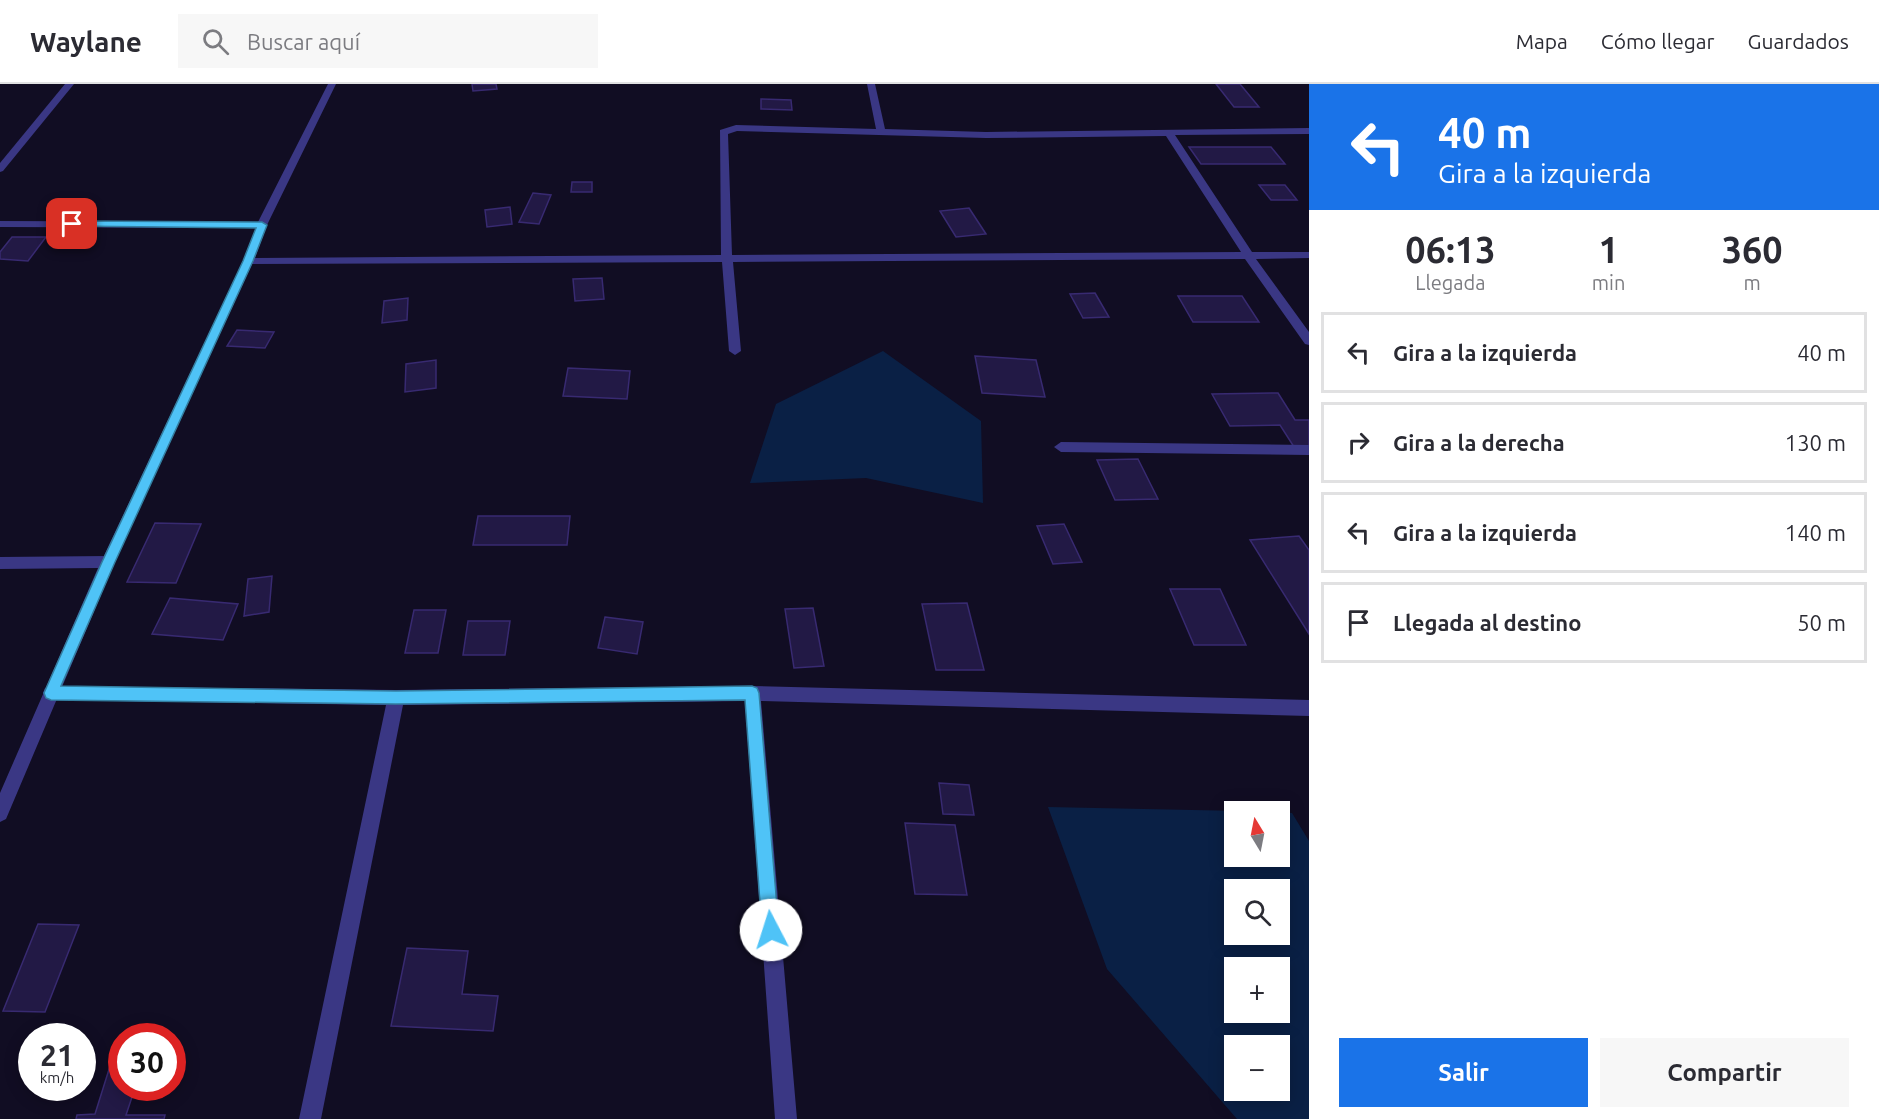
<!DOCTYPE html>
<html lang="es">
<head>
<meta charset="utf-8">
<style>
	body { margin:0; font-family:Ubuntu,sans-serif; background:#f7f7f7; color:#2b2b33; height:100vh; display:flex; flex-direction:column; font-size:22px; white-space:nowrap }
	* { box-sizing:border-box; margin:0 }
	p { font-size:20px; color:#7c7c81 }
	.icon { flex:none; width:33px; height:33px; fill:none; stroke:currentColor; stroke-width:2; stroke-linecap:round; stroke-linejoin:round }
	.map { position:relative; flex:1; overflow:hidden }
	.side { display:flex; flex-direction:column; background:#fff; width:570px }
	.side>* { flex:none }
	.top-card { background:#1a73e8; color:#fff; overflow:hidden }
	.needle { width:39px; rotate:350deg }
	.buttons { position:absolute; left:1224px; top:717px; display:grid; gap:12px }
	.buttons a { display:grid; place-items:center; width:66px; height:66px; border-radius:0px; background:#fff; box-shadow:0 3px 15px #0003; font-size:30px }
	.speed { position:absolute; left:18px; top:939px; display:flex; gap:12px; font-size:30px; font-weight:700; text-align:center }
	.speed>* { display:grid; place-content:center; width:78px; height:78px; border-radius:50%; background:#fff; box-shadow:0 3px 15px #0003; line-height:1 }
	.speed small { font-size:15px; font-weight:400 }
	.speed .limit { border:9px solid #d22; background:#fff; color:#111 }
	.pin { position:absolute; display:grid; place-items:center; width:51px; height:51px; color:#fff; margin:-26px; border-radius:12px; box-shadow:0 3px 9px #0006 }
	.me { position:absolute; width:66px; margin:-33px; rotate:355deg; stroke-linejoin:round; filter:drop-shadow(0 0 4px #0008) }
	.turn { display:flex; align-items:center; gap:21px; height:126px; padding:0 30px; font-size:27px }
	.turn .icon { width:78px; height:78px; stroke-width:2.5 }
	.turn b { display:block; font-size:42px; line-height:51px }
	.eta { display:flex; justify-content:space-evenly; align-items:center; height:102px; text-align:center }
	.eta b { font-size:36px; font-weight:600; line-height:42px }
	.primary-button { display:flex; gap:12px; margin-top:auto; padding:12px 30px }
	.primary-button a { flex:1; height:69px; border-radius:0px; background:#1a73e8; color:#fff; font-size:24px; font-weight:600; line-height:69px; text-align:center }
	.primary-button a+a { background:#f7f7f7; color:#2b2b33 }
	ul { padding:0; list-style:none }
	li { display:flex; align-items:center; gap:18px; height:81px; margin:0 12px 9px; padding:0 18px; border:3px solid #e1e1e2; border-radius:0px }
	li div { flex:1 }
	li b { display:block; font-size:22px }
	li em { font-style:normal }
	header { display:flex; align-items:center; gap:36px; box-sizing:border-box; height:84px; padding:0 30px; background:#fff; border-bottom:2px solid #e1e1e2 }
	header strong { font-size:28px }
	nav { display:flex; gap:33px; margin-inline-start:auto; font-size:21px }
	.search { width:420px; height:54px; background:#f7f7f7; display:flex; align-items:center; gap:15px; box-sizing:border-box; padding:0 21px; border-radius:0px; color:#7c7c81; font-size:22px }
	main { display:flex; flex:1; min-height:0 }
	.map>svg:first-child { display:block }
	.water { fill:#0a2045; fill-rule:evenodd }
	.building { fill:#221945; stroke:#382a71; stroke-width:1.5 }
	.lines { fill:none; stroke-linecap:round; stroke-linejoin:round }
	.minor { fill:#3a3784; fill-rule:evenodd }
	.tertiary { fill:#3a3784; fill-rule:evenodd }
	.route { fill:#4fc3f7; stroke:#337fa1; stroke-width:1.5 }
</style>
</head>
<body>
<header>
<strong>Waylane</strong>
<div class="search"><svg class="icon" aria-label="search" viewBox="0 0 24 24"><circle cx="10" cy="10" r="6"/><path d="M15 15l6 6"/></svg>Buscar aquí</div>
<nav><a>Mapa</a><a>Cómo llegar</a><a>Guardados</a></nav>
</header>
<main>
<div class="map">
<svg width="1309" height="1035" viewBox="0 0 1309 1035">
	<rect width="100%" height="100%" fill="#110d23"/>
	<g class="water">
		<polygon points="883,267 981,337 983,419 866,394 750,399 776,320"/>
		<path d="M1048,723L1241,727L1234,728V772H1280V728L1292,729L1309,757V1035H1237L1107,885ZM1234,806H1280V850H1234ZM1234,884H1280V928H1234ZM1234,962H1280V1006H1234Z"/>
	</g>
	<g class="building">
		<polygon points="472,0 496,0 497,5 473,7"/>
		<polygon points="1216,0 1240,0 1259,23 1234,23"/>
		<polygon points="761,15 791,16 792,26 761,25"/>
		<polygon points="1189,63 1271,63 1285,80 1201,80"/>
		<polygon points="572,98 592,98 592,108 571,108"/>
		<polygon points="1259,101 1285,101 1297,116 1271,116"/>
		<polygon points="533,109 551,111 539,140 519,138"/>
		<polygon points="510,123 512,140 487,143 485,126"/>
		<polygon points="969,124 986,150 956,153 940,127"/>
		<polygon points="12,153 46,153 28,177 0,175 0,168"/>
		<polygon points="602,194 604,215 575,217 573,195"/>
		<polygon points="1095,209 1109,233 1083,234 1070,210"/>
		<polygon points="1178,212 1242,212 1259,238 1193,238"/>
		<polygon points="408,214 407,236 382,239 384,217"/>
		<polygon points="237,246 274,248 265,264 227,262"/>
		<polygon points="975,272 1036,276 1045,313 982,309"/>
		<polygon points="436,276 436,304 405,308 406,280"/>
		<polygon points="568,284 630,287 627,315 563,312"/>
		<polygon points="1278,309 1295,336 1309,336 1309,363 1294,363 1280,341 1230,342 1212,310"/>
		<polygon points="1138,375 1158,415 1115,416 1097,376"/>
		<polygon points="478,432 570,432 567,461 473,461"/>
		<polygon points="155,439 201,440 176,499 127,498"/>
		<polygon points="1064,440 1082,478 1053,480 1037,442"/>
		<polygon points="1299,452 1309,466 1309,550 1250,456"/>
		<polygon points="272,492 269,528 244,532 248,495"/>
		<polygon points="1170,505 1220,505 1246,561 1194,561"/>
		<polygon points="170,514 238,520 223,556 152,550"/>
		<polygon points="967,519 984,586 936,586 922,520"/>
		<polygon points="813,524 824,582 794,584 785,525"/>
		<polygon points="414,526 446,526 438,569 405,569"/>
		<polygon points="605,533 643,538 637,570 598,564"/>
		<polygon points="468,537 510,537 505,571 463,571"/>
		<polygon points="939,699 969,701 974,731 943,730"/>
		<polygon points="905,739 955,741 967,811 915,810"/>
		<polygon points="38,840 79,841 45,928 3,927"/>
		<polygon points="407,864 468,867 462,910 498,912 493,947 391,942"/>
		<polygon points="111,979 122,979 122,1004 135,1004 126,1031 165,1031 164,1035 76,1035 77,1031 95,1030"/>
	</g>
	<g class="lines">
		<g class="minor">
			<path d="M328,0H336L267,141L255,174L721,171L720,46L736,41L876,45L867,0H875L885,45L986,48L1309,44V50L1175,51L1252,168H1309V174L1256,175L1309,248V261L1305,260L1245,175L733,178L741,267L735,271L729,267L722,178L252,180L115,478L113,482H103L101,478L243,177L256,144L0,143V137L258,138ZM737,47L986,54L1166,52L1241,168L732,171L728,50Z"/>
			<polygon points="1061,358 1309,361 1309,371 1061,368 1054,363"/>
			<polygon points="51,602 396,606 752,602 1309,616 1309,632 761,617 797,1035 775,1035 745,617 403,621 321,1035 299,1035 386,621 51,616 45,614 43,609 45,604"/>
		</g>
		<g class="tertiary">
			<polygon points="65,0 74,0 3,87 0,88 0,79"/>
			<polygon points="108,472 113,474 115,478 6,735 0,738 0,709 98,484 0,485 0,473"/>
		</g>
	</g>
	<polygon class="route" points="72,137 262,138 267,141 253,177 115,478 61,602 396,607 752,602 757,604 759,609 779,846 777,852 771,854 765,852 762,846 745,616 396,620 51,616 46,614 44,609 102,478 243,177 256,144 68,142 68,138"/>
</svg>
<div class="buttons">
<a><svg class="needle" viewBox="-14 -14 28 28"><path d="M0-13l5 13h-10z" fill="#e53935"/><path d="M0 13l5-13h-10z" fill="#7c7c81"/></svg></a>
<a><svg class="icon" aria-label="search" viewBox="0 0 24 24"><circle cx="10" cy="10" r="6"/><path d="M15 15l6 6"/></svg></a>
<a>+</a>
<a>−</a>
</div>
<div class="speed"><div>21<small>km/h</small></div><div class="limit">30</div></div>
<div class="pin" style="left:72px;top:140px;background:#d93025"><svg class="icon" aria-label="arrive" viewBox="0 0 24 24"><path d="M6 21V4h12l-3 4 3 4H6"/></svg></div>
<svg class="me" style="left:771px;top:846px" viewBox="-20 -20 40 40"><circle r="19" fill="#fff"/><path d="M0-13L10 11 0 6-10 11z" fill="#4fc3f7"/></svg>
</div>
<section class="side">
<div class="top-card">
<div class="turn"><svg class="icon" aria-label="left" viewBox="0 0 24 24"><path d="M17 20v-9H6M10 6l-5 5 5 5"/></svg><div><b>40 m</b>Gira a la izquierda</div></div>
</div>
<div class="eta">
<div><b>06:13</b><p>Llegada</p></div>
<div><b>1</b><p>min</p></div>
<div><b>360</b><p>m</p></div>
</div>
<ul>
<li><svg class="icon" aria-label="left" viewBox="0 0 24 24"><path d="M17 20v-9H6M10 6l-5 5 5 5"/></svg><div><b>Gira a la izquierda</b></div><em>40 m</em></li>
<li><svg class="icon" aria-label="right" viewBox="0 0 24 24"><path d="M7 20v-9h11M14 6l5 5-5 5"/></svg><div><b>Gira a la derecha</b></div><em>130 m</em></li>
<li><svg class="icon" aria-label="left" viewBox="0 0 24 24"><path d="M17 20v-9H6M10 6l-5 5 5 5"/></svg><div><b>Gira a la izquierda</b></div><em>140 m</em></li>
<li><svg class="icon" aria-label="arrive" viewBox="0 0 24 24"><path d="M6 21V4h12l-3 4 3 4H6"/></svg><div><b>Llegada al destino</b></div><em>50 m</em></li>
</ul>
<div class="primary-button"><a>Salir</a><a>Compartir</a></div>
</section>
</main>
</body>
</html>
